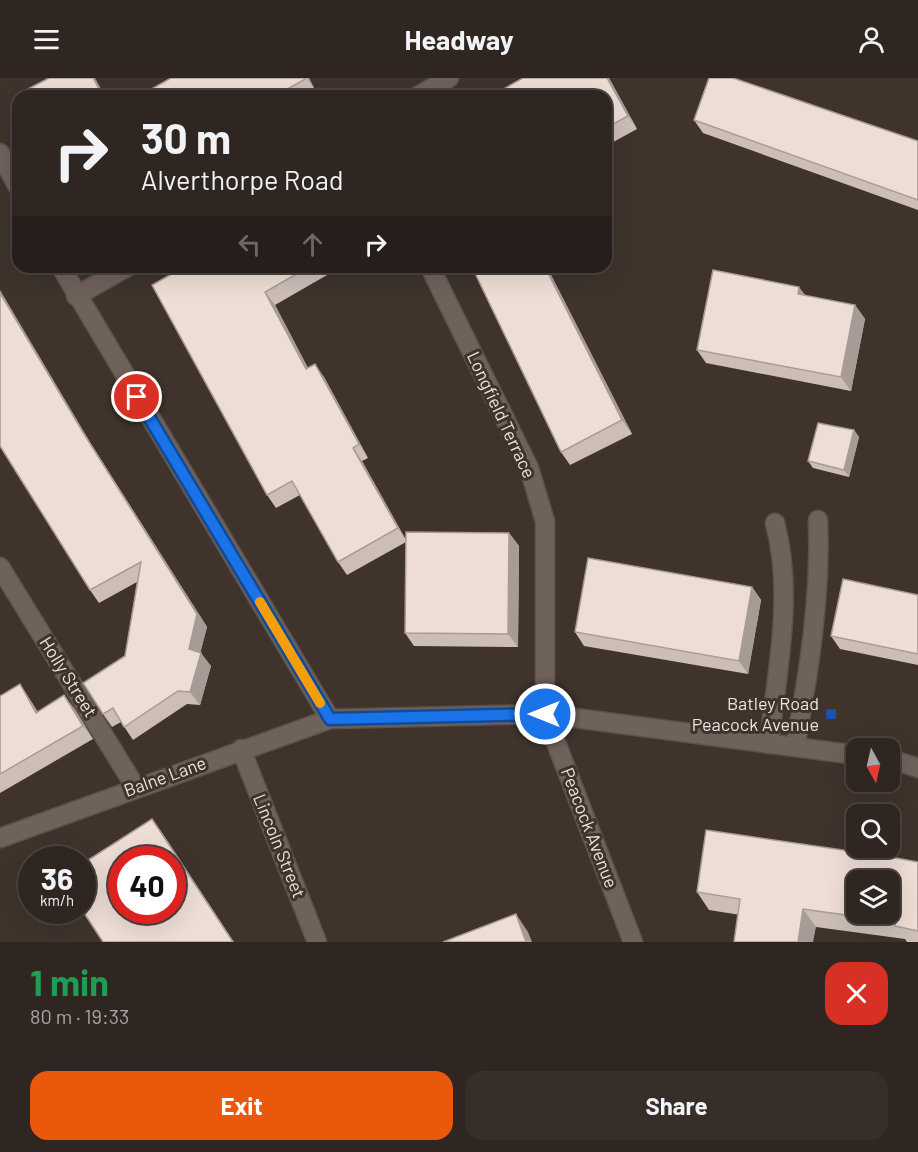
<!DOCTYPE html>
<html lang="en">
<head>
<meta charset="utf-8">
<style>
	body { margin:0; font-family:Barlow,sans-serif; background:#372e2a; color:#f1f3f6; height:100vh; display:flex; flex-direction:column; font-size:22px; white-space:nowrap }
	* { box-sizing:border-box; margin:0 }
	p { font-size:20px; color:#a7a5a5 }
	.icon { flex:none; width:33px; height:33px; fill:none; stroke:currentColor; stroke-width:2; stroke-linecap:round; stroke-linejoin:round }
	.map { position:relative; height:864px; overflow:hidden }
	.details { display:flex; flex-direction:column; background:#2f2621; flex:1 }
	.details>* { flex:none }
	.guide { position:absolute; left:12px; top:12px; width:600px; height:183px; border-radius:18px; box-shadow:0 6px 24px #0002,0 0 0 2px #4a433f; background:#2f2621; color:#f1f3f6; overflow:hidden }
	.needle { width:39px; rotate:172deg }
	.controls { position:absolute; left:846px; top:660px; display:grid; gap:12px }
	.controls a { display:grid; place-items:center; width:54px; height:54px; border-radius:12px; background:#2f2621; box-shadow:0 6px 24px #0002,0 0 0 2px #4a433f; font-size:30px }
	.speed { position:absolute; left:18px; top:768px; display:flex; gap:12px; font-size:30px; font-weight:700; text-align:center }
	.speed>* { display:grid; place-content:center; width:78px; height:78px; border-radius:50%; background:#2f2621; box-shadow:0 6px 24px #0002,0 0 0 2px #4a433f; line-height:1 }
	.speed small { font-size:15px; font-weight:400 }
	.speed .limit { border:9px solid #d22; background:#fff; color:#111 }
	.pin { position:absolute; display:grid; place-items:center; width:51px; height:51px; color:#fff; margin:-26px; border:3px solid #fff; border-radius:50%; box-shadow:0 2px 6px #0007 }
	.me { position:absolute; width:66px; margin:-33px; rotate:270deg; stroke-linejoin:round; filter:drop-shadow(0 0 4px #0008) }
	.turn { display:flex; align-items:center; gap:21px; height:126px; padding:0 30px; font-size:27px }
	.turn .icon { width:78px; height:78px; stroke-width:2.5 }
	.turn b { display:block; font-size:42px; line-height:51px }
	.lanes { display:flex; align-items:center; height:57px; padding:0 30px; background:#0003; justify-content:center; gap:30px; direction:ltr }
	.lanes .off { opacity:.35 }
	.round { display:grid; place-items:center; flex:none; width:63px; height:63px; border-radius:18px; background:#372e2a }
	.headline { display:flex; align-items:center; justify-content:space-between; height:102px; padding:0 30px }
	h1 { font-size:36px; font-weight:700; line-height:45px; color:#1e9e55 }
	.button { display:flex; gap:12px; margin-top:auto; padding:12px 30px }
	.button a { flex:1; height:69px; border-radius:18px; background:#ea580c; color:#fff; font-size:24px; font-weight:700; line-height:69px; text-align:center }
	.button a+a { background:#372e2a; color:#f1f3f6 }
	header { display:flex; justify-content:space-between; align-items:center; height:78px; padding:0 30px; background:#2f2621; font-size:27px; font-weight:700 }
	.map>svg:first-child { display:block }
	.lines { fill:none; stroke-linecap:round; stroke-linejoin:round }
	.minor-casing { stroke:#5c524d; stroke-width:21 }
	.minor { stroke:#6f625a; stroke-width:18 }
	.wall { fill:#ccbeb7 }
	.shaded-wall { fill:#a69b95 }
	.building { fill:#edddd5; stroke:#a69b95; stroke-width:1.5; fill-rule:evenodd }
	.route-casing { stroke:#114b97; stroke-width:15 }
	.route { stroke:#1a73e8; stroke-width:10 }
	.slow { stroke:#f59e0b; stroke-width:10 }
	.transit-dot { fill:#1a4fb4; stroke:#3f332c; stroke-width:2 }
	.labels { text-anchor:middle; stroke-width:6; stroke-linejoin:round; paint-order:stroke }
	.street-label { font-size:18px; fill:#ebe3de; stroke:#3f332c }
	.poi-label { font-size:18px; fill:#ebe3de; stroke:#3f332c; text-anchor:end }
</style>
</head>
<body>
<header><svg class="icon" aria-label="menu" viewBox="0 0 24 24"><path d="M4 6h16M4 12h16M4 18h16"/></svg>Headway<svg class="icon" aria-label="person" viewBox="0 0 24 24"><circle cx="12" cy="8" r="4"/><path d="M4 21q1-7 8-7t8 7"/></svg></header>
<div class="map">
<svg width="918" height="864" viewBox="0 0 918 864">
	<rect width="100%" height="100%" fill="#3f332c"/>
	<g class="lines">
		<defs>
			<g id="minor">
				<polyline points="418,18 449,0"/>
				<polyline points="0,75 18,109"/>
				<polyline points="61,189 330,641"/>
				<polyline points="430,189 529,390 545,443 545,636 633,864"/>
				<polyline points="76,218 127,189"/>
				<polyline points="0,489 136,710"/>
				<path d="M769,666C777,593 794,516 775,445"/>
				<path d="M795,669C809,593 821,519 818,442"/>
				<polyline points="241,671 317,864"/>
				<polyline points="890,681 918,690"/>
				<polyline points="0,760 330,641 545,636 856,677"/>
			</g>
		</defs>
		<use href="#minor" class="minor-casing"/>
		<use href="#minor" class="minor"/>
	</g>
	<g class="wall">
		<polygon points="171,0 309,0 316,14 308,18 139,18"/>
		<polygon points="523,0 609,0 637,51 606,68 606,18"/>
		<polygon points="694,42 918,63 918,132 703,55"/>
		<polygon points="184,189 341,189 275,227 308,290 324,299 368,380 362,383 406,462 509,455 519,468 518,569 414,568 405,555 406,464 347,497 338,484 300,417 276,430 267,417"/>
		<polygon points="472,189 547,189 632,356 570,387 561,374"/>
		<polygon points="806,218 855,227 865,241 851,313 706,285 697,272"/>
		<polygon points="854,352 859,359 849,399 813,390 808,383"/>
		<polygon points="93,369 207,549 200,575 211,588 200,627 187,626 133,662 121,644 112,649 103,636 125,578 137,504 99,525 90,512"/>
		<polygon points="752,509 761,522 748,596 584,568 575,554"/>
		<polygon points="918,517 918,587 840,571 831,558"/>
		<polygon points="20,606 38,634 74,630 93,661 0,715 0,618"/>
		<polygon points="918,784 918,864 907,864 905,861 816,849 709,832 697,814"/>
	</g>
	<g class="shaded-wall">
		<polygon points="93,0 95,0 105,18 103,18"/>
		<polygon points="307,0 309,0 316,14"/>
		<polygon points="607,0 609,0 637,51 628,38"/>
		<polygon points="545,189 547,189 632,356 622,342"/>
		<polygon points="799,209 809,222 798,216"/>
		<polygon points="0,212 93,369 207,549 198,584 189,571 0,215"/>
		<polygon points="265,214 275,227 315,304 306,291"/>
		<polygon points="855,227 865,241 851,313 841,299"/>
		<polygon points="315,286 324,299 368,380 359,366"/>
		<polygon points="854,352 859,359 849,399 844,392"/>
		<polygon points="353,370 362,383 407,464 398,450"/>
		<polygon points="509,455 519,468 518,569 508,556"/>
		<polygon points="752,509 761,522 748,596 739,583"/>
		<polygon points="201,575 211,588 200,627 190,614"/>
		<polygon points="20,606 29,620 46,648 36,635"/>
		<polygon points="64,617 74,630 93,661 83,648"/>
		<polygon points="152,741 165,759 234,864 233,864"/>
		<polygon points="803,831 816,849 813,864 798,864"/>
		<polygon points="516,836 528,854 532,864 526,864"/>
	</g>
	<g class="building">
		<polygon points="49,0 93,0 103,18 25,18 22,14"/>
		<polygon points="171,0 307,0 275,18 139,18"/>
		<polygon points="523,0 607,0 628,38 606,50 606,18 491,18"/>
		<polygon points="709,0 733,0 918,63 918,122 694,42"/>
		<polygon points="184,189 309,189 265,214 306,291 315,286 359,366 353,370 398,450 338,484 292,403 267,417 152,207"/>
		<polygon points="472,189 545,189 622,342 561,374"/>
		<polygon points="713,192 799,209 798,216 855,227 841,299 697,272"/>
		<polygon points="0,215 84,356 197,536 189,571 201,575 190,614 178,613 124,649 113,630 103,636 83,605 125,578 141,484 90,512 0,368"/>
		<polygon points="818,345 854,352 844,392 808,383"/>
		<polygon points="406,454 509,455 508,556 405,555"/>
		<polygon points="588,480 752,509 739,583 575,554"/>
		<polygon points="843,501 918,517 918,576 831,558"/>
		<polygon points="20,606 36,635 64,617 83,648 0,696 0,618"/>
		<path d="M152,741L233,864H103L82,832V786ZM122,782H172V832H122Z"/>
		<path d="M706,752L891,779L918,784V853L895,848L896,844L803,831L798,864H734L740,821L697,814ZM856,802H890V836H856Z"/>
		<polygon points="516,836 526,864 443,864"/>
	</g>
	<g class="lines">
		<defs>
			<polyline id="route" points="137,319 330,641 545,636"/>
		</defs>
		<use href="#route" class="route-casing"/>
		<use href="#route" class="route"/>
		<polyline class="slow" points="260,524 320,625"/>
	</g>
	<rect class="transit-dot" x="825" y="630" width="12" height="12" rx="3"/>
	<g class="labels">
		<g class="street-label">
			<text transform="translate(501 337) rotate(65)" y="6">Longfield Terrace</text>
			<text transform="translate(68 599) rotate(58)" y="6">Holly Street</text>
			<text transform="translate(165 699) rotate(-20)" y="6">Balne Lane</text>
			<text transform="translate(589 750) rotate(69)" y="6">Peacock Avenue</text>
			<text transform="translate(279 768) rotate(68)" y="6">Lincoln Street</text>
		</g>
		<g class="poi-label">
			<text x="819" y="632">Batley Road<tspan x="819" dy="21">Peacock Avenue</tspan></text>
		</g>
	</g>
</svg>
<div class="controls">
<a><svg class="needle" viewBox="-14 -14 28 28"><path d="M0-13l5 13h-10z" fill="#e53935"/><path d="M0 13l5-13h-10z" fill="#a7a5a5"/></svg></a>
<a><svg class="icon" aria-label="search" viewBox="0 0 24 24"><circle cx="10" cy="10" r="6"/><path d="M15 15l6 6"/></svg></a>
<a><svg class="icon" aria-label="layers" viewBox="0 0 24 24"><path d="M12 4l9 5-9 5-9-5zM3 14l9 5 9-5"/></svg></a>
</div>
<div class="speed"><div>36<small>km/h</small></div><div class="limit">40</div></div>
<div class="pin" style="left:137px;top:319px;background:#d93025"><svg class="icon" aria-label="arrive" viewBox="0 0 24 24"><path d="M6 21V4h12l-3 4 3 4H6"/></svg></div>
<svg class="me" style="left:545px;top:636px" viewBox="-20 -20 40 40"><circle r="17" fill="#1a73e8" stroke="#fff" stroke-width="3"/><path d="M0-11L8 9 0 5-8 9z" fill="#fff"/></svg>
<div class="guide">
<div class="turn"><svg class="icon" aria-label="right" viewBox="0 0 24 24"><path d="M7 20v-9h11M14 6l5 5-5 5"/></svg><div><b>30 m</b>Alverthorpe Road</div></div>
<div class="lanes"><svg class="icon off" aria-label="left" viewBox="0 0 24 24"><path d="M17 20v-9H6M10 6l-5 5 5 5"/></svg><svg class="icon off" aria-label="ahead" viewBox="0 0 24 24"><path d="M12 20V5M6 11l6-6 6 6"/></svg><svg class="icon" aria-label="right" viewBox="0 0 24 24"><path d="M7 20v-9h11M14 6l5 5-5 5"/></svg></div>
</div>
</div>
<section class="details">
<div class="headline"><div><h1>1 min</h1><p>80 m · 19:33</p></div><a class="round" style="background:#d93025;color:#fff"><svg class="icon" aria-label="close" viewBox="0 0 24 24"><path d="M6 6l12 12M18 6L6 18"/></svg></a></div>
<div class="button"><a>Exit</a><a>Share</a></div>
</section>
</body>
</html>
